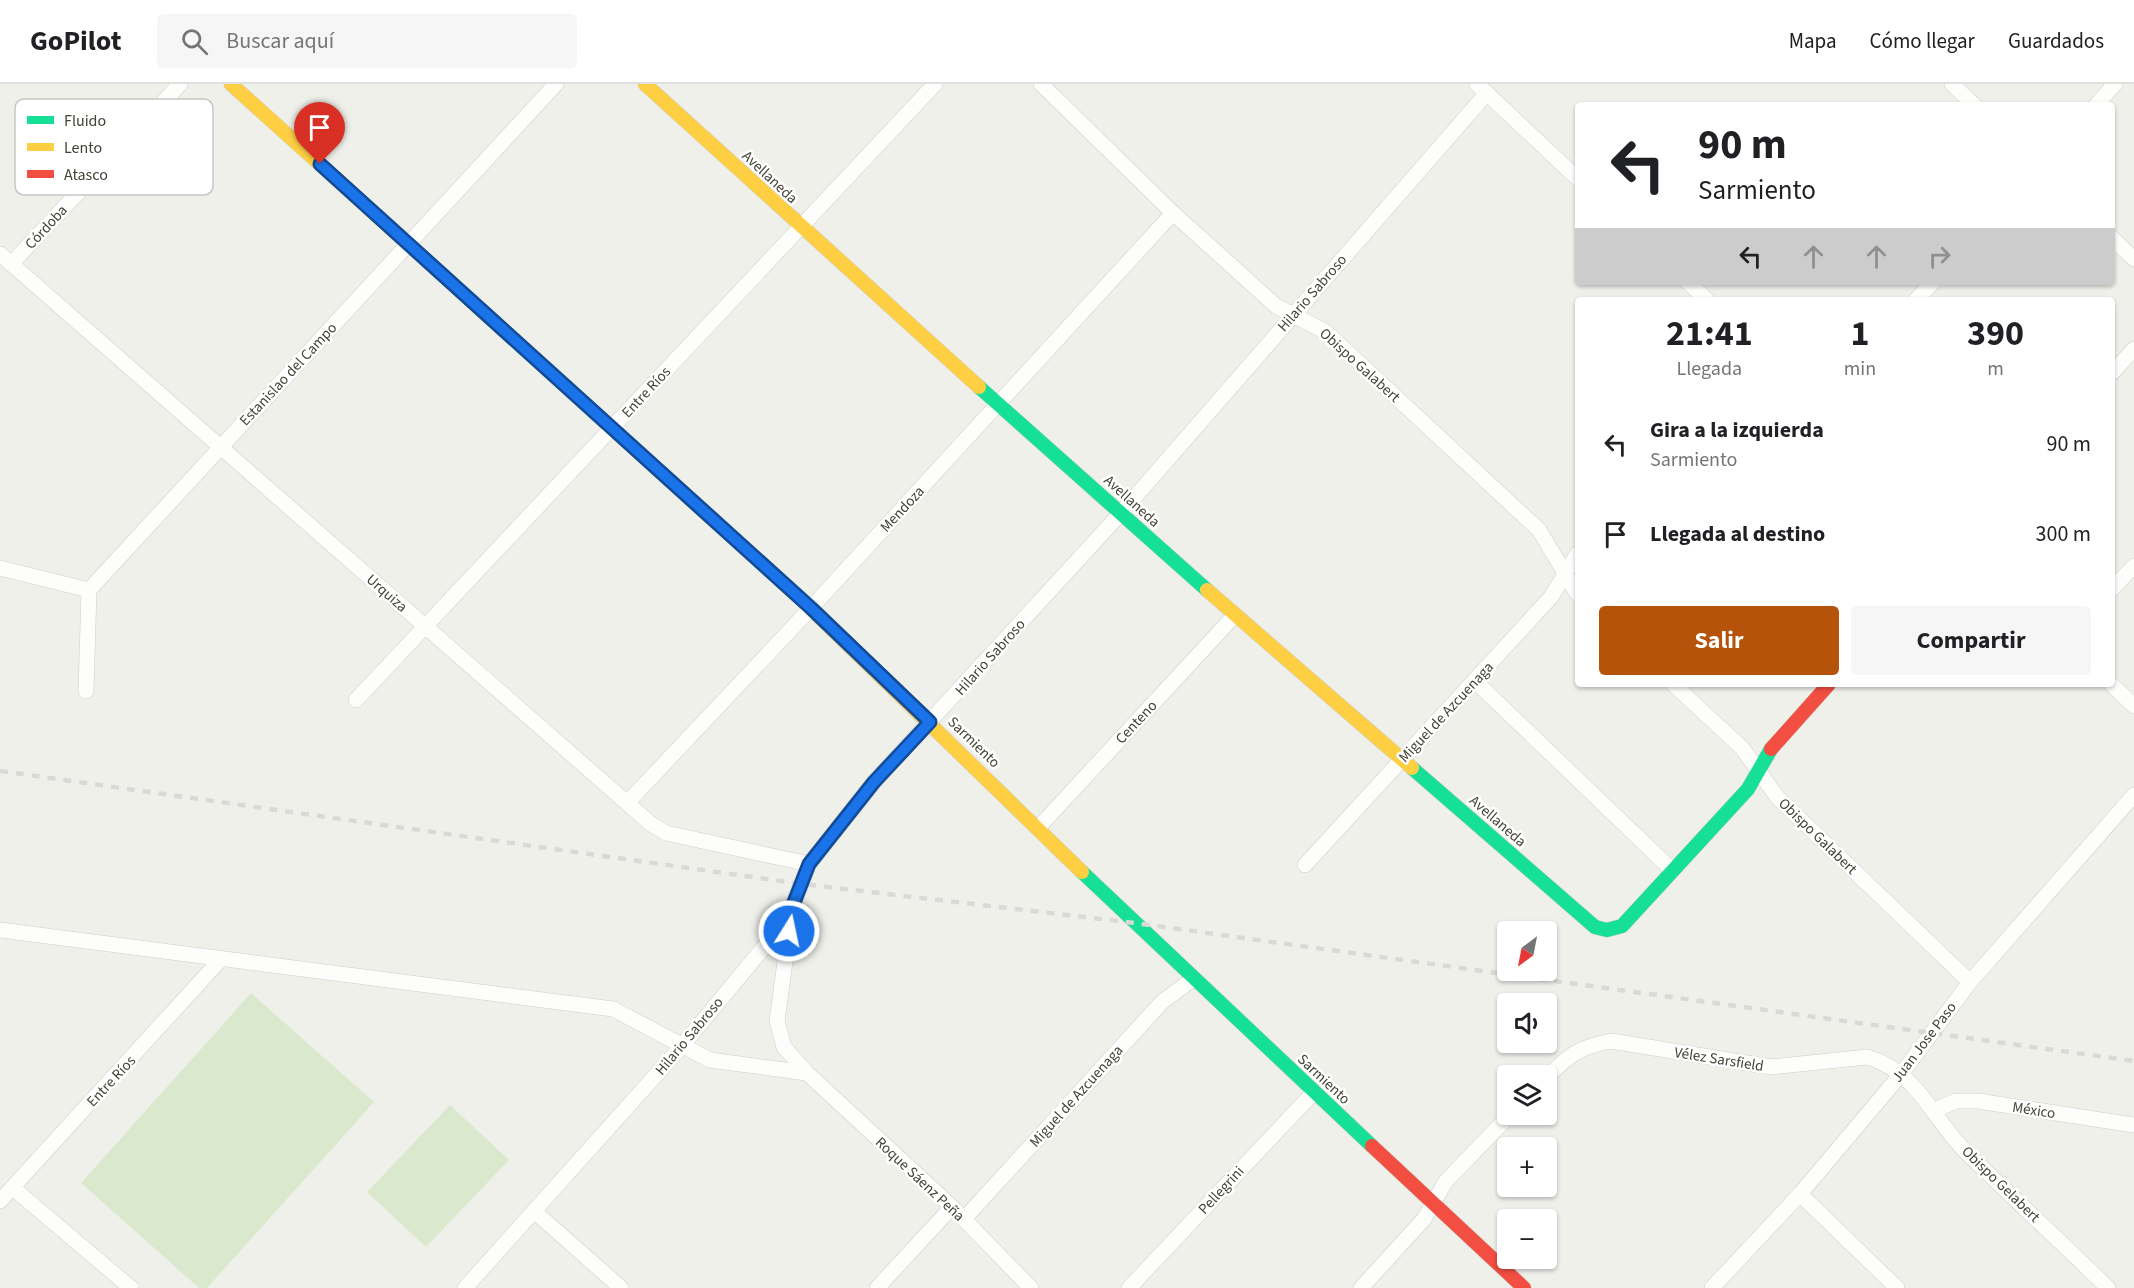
<!DOCTYPE html>
<html lang="es">
<head>
<meta charset="utf-8">
<style>
	body { margin:0; font-family:"Source Sans 3",sans-serif; background:#f6f6f6; color:#202124; height:100vh; display:flex; flex-direction:column; font-size:22px; white-space:nowrap }
	* { box-sizing:border-box; margin:0 }
	p { font-size:20px; color:#757577 }
	.icon { flex:none; width:33px; height:33px; fill:none; stroke:currentColor; stroke-width:2; stroke-linecap:round; stroke-linejoin:round }
	.map { position:relative; flex:1; overflow:hidden }
	.side { position:absolute; left:1575px; top:213px; width:540px; height:390px; display:flex; flex-direction:column; background:#fff; border-radius:6px; box-shadow:0 2px 4px #0004 }
	.side>* { flex:none }
	.top-card { position:absolute; left:1575px; top:18px; width:540px; height:183px; border-radius:6px; box-shadow:0 2px 4px #0004; background:#fff; color:#202124; overflow:hidden }
	.needle { width:39px; rotate:212deg }
	.controls { position:absolute; left:1497px; top:837px; display:grid; gap:12px }
	.controls a { display:grid; place-items:center; width:60px; height:60px; border-radius:6px; background:#fff; box-shadow:0 2px 4px #0004; font-size:30px }
	.pin { position:absolute; display:grid; place-items:center; width:51px; height:51px; color:#fff; margin:-62px -26px; border-radius:50% 50% 50% 0; rotate:-45deg; box-shadow:0 0 6px #0007 }
	.pin .icon { rotate:45deg }
	.me { position:absolute; width:66px; margin:-33px; rotate:10deg; stroke-linejoin:round; filter:drop-shadow(0 0 4px #0008) }
	.turn { display:flex; align-items:center; gap:21px; height:126px; padding:0 24px; font-size:27px }
	.turn .icon { width:78px; height:78px; stroke-width:2.5 }
	.turn b { display:block; font-size:42px; line-height:51px }
	.lanes { display:flex; align-items:center; height:57px; padding:0 24px; background:#0003; justify-content:center; gap:30px; direction:ltr }
	.lanes .off { opacity:.35 }
	.eta { display:flex; justify-content:space-evenly; align-items:center; height:102px; text-align:center }
	.eta b { font-size:36px; font-weight:700; line-height:42px }
	.cta { display:flex; gap:12px; margin-top:auto; padding:12px 24px }
	.cta a { flex:1; height:69px; border-radius:6px; background:#b45309; color:#fff; font-size:24px; font-weight:700; line-height:69px; text-align:center }
	.cta a+a { background:#f6f6f6; color:#202124 }
	ul { padding:0; list-style:none }
	li { display:flex; align-items:center; gap:18px; height:90px; padding:0 24px }
	li div { flex:1 }
	li b { display:block; font-size:22px }
	li em { font-style:normal }
	header { display:flex; align-items:center; gap:36px; box-sizing:border-box; height:84px; padding:0 30px; background:#fff; border-bottom:2px solid #e0e0e0 }
	header strong { font-size:28px }
	nav { display:flex; gap:33px; margin-inline-start:auto; font-size:21px }
	.search { width:420px; height:54px; background:#f6f6f6; display:flex; align-items:center; gap:15px; box-sizing:border-box; padding:0 21px; border-radius:6px; color:#757577; font-size:22px }
	.map>svg:first-child { display:block }
	.park { fill:#dae9cd }
	.lines { fill:none; stroke-linecap:round; stroke-linejoin:round }
	.street-casing { stroke:#cecdc8; stroke-width:16 }
	.fast-casing { stroke:#cecdc2; stroke-width:15 }
	.slow-casing { stroke:#cecdc2; stroke-width:15 }
	.jam-casing { stroke:#cecdc2; stroke-width:15 }
	.street { stroke:#fdfdfc; stroke-width:15 }
	.fast { stroke:#16e098; stroke-width:14 }
	.slow { stroke:#ffcf43; stroke-width:14 }
	.jam { stroke:#f24e42; stroke-width:14 }
	.rail { stroke:#d9d9d8; stroke-width:4.5; stroke-dasharray:8 8; stroke-linecap:butt }
	.route-casing { stroke:#114b97; stroke-width:15 }
	.route { stroke:#1a73e8; stroke-width:10 }
	.labels { text-anchor:middle; stroke-width:5; stroke-linejoin:round; paint-order:stroke }
	.street-label { font-size:15px; fill:#454237; stroke:#fff }
	.key { fill:#fff; stroke:#c7c6c3; stroke-width:1.5 }
	.key-label { font-size:16px; fill:#454237 }
</style>
</head>
<body>
<header>
<strong>GoPilot</strong>
<div class="search"><svg class="icon" aria-label="search" viewBox="0 0 24 24"><circle cx="10" cy="10" r="6"/><path d="M15 15l6 6"/></svg>Buscar aquí</div>
<nav><a>Mapa</a><a>Cómo llegar</a><a>Guardados</a></nav>
</header>
<div class="map">
<svg width="2134" height="1204" viewBox="0 0 2134 1204">
	<rect width="100%" height="100%" fill="#f0f0eb"/>
	<g class="park">
		<polygon points="251,909 374,1018 207,1204 199,1204 81,1099"/>
		<polygon points="450,1021 509,1076 426,1163 367,1108"/>
	</g>
	<g class="lines">
		<defs>
			<g id="street">
				<polyline points="1041,0 1173,129 1276,222 1326,248 1539,446 1578,511"/>
				<polyline points="1477,0 1578,95"/>
				<polyline points="1952,0 1974,21"/>
				<polyline points="2096,21 2115,0"/>
				<polyline points="2112,154 2134,175"/>
				<polyline points="0,170 651,740 666,749 809,780"/>
				<polyline points="11,180 180,0"/>
				<polyline points="1688,198 1707,216"/>
				<polyline points="1916,216 1933,198"/>
				<polyline points="2112,289 2134,265"/>
				<polyline points="0,484 89,506"/>
				<polyline points="2112,505 2134,482"/>
				<polyline points="1475,597 1672,786"/>
				<polyline points="1673,600 1742,664 1778,714 1970,898"/>
				<polyline points="2111,600 2134,622"/>
				<polyline points="86,607 89,506 556,0"/>
				<polyline points="356,616 935,0"/>
				<polyline points="628,718 811,524 1173,129"/>
				<polyline points="1038,744 1235,531"/>
				<polyline points="1305,781 1551,513 1578,469"/>
				<polyline points="792,826 777,937 784,963 807,989"/>
				<polyline points="0,846 613,925 710,976 807,989 952,1123 1031,1204"/>
				<path d="M1546,994C1569,971 1579,963 1611,957L1771,983L1867,973C1917,987 1932,1034 1965,1067C2012,1113 2061,1158 2108,1204"/>
				<polyline points="1935,1026 1956,1017 1978,1017 2134,1041"/>
				<polyline points="13,1104 131,1204"/>
				<polyline points="1800,1110 1897,1204"/>
				<polyline points="0,1117 221,875"/>
				<polyline points="534,1127 621,1204"/>
				<polyline points="964,1135 1162,918 1193,895"/>
				<polyline points="465,1204 682,962 769,857 793,821 809,780 874,698 1121,429 1487,9"/>
				<polyline points="877,1204 952,1123"/>
				<polyline points="1129,1204 1314,1008"/>
				<polyline points="1361,1204 1424,1135 1446,1097 1511,1030"/>
				<polyline points="1712,1204 1800,1110 1902,989 1970,898 2134,711"/>
			</g>
			<g id="fast">
				<polyline points="415,166 802,516"/>
				<polyline points="979,303 1207,506"/>
				<polyline points="1412,684 1595,843 1607,846 1622,842 1748,705 1771,665"/>
				<polyline points="1082,788 1372,1062"/>
			</g>
			<g id="slow">
				<polyline points="231,0 415,166"/>
				<polyline points="645,0 979,303"/>
				<polyline points="1207,506 1412,684"/>
				<polyline points="802,516 1082,788"/>
			</g>
			<g id="jam">
				<polyline points="1771,665 1829,600"/>
				<polyline points="1372,1062 1524,1204"/>
			</g>
		</defs>
		<use href="#street" class="street-casing"/>
		<use href="#fast" class="fast-casing"/>
		<use href="#slow" class="slow-casing"/>
		<use href="#jam" class="jam-casing"/>
		<use href="#street" class="street"/>
		<use href="#fast" class="fast"/>
		<use href="#slow" class="slow"/>
		<use href="#jam" class="jam"/>
		<polyline class="rail" points="0,687 802,800 1135,839 2134,977"/>
	</g>
	<g class="lines">
		<defs>
			<polyline id="route" points="320,80 811,524 930,638 874,698 809,780 793,821 789,847"/>
		</defs>
		<use href="#route" class="route-casing"/>
		<use href="#route" class="route"/>
	</g>
	<g class="labels">
		<g class="street-label">
			<text transform="translate(770 93) rotate(43)" y="5">Avellaneda</text>
			<text transform="translate(46 143) rotate(-47)" y="5">Córdoba</text>
			<text transform="translate(1312 209) rotate(-49)" y="5">Hilario Sabroso</text>
			<text transform="translate(1360 281) rotate(42)" y="5">Obispo Galabert</text>
			<text transform="translate(288 290) rotate(-47)" y="5">Estanislao del Campo</text>
			<text transform="translate(646 308) rotate(-47)" y="5">Entre Ríos</text>
			<text transform="translate(1132 417) rotate(42)" y="5">Avellaneda</text>
			<text transform="translate(902 425) rotate(-47)" y="5">Mendoza</text>
			<text transform="translate(387 509) rotate(41)" y="5">Urquiza</text>
			<text transform="translate(990 573) rotate(-48)" y="5">Hilario Sabroso</text>
			<text transform="translate(1446 628) rotate(-47)" y="5">Miguel de Azcuenaga</text>
			<text transform="translate(1136 638) rotate(-47)" y="5">Centeno</text>
			<text transform="translate(974 658) rotate(44)" y="5">Sarmiento</text>
			<text transform="translate(1498 737) rotate(41)" y="5">Avellaneda</text>
			<text transform="translate(1818 752) rotate(44)" y="5">Obispo Galabert</text>
			<text transform="translate(689 952) rotate(-50)" y="5">Hilario Sabroso</text>
			<text transform="translate(1924 958) rotate(-53)" y="5">Juan Jose Paso</text>
			<text transform="translate(1719 975) rotate(9)" y="5">Vélez Sarsfield</text>
			<text transform="translate(1324 995) rotate(43)" y="5">Sarmiento</text>
			<text transform="translate(111 997) rotate(-47)" y="5">Entre Ríos</text>
			<text transform="translate(1076 1012) rotate(-48)" y="5">Miguel de Azcuenaga</text>
			<text transform="translate(2034 1026) rotate(9)" y="5">México</text>
			<text transform="translate(920 1095) rotate(43)" y="5">Roque Sáenz Peña</text>
			<text transform="translate(2001 1100) rotate(44)" y="5">Obispo Gelabert</text>
			<text transform="translate(1221 1106) rotate(-47)" y="5">Pellegrini</text>
		</g>
	</g>
	<rect x="15" y="15" width="198" height="96" rx="9" class="key"/>
	<rect x="27" y="32" width="27" height="8" fill="#16e098"/>
	<rect x="27" y="59" width="27" height="8" fill="#ffcf43"/>
	<rect x="27" y="86" width="27" height="8" fill="#f24e42"/>
	<g class="key-label">
		<text x="64" y="42">Fluido</text>
		<text x="64" y="69">Lento</text>
		<text x="64" y="96">Atasco</text>
	</g>
</svg>
<div class="controls">
<a><svg class="needle" viewBox="-14 -14 28 28"><path d="M0-13l5 13h-10z" fill="#e53935"/><path d="M0 13l5-13h-10z" fill="#757577"/></svg></a>
<a><svg class="icon" aria-label="sound" viewBox="0 0 24 24"><path d="M4 9h4l5-4v14l-5-4H4zM17 9q2 3 0 6"/></svg></a>
<a><svg class="icon" aria-label="layers" viewBox="0 0 24 24"><path d="M12 4l9 5-9 5-9-5zM3 14l9 5 9-5"/></svg></a>
<a>+</a>
<a>−</a>
</div>
<div class="pin" style="left:320px;top:80px;background:#d93025"><svg class="icon" aria-label="arrive" viewBox="0 0 24 24"><path d="M6 21V4h12l-3 4 3 4H6"/></svg></div>
<svg class="me" style="left:789px;top:847px" viewBox="-20 -20 40 40"><circle r="17" fill="#1a73e8" stroke="#fff" stroke-width="3"/><path d="M0-11L8 9 0 5-8 9z" fill="#fff"/></svg>
<div class="top-card">
<div class="turn"><svg class="icon" aria-label="left" viewBox="0 0 24 24"><path d="M17 20v-9H6M10 6l-5 5 5 5"/></svg><div><b>90 m</b>Sarmiento</div></div>
<div class="lanes"><svg class="icon" aria-label="left" viewBox="0 0 24 24"><path d="M17 20v-9H6M10 6l-5 5 5 5"/></svg><svg class="icon off" aria-label="ahead" viewBox="0 0 24 24"><path d="M12 20V5M6 11l6-6 6 6"/></svg><svg class="icon off" aria-label="ahead" viewBox="0 0 24 24"><path d="M12 20V5M6 11l6-6 6 6"/></svg><svg class="icon off" aria-label="right" viewBox="0 0 24 24"><path d="M7 20v-9h11M14 6l5 5-5 5"/></svg></div>
</div>
<section class="side">
<div class="eta">
<div><b>21:41</b><p>Llegada</p></div>
<div><b>1</b><p>min</p></div>
<div><b>390</b><p>m</p></div>
</div>
<ul>
<li><svg class="icon" aria-label="left" viewBox="0 0 24 24"><path d="M17 20v-9H6M10 6l-5 5 5 5"/></svg><div><b>Gira a la izquierda</b><p>Sarmiento</p></div><em>90 m</em></li>
<li><svg class="icon" aria-label="arrive" viewBox="0 0 24 24"><path d="M6 21V4h12l-3 4 3 4H6"/></svg><div><b>Llegada al destino</b></div><em>300 m</em></li>
</ul>
<div class="cta"><a>Salir</a><a>Compartir</a></div>
</section>
</div>
</body>
</html>
